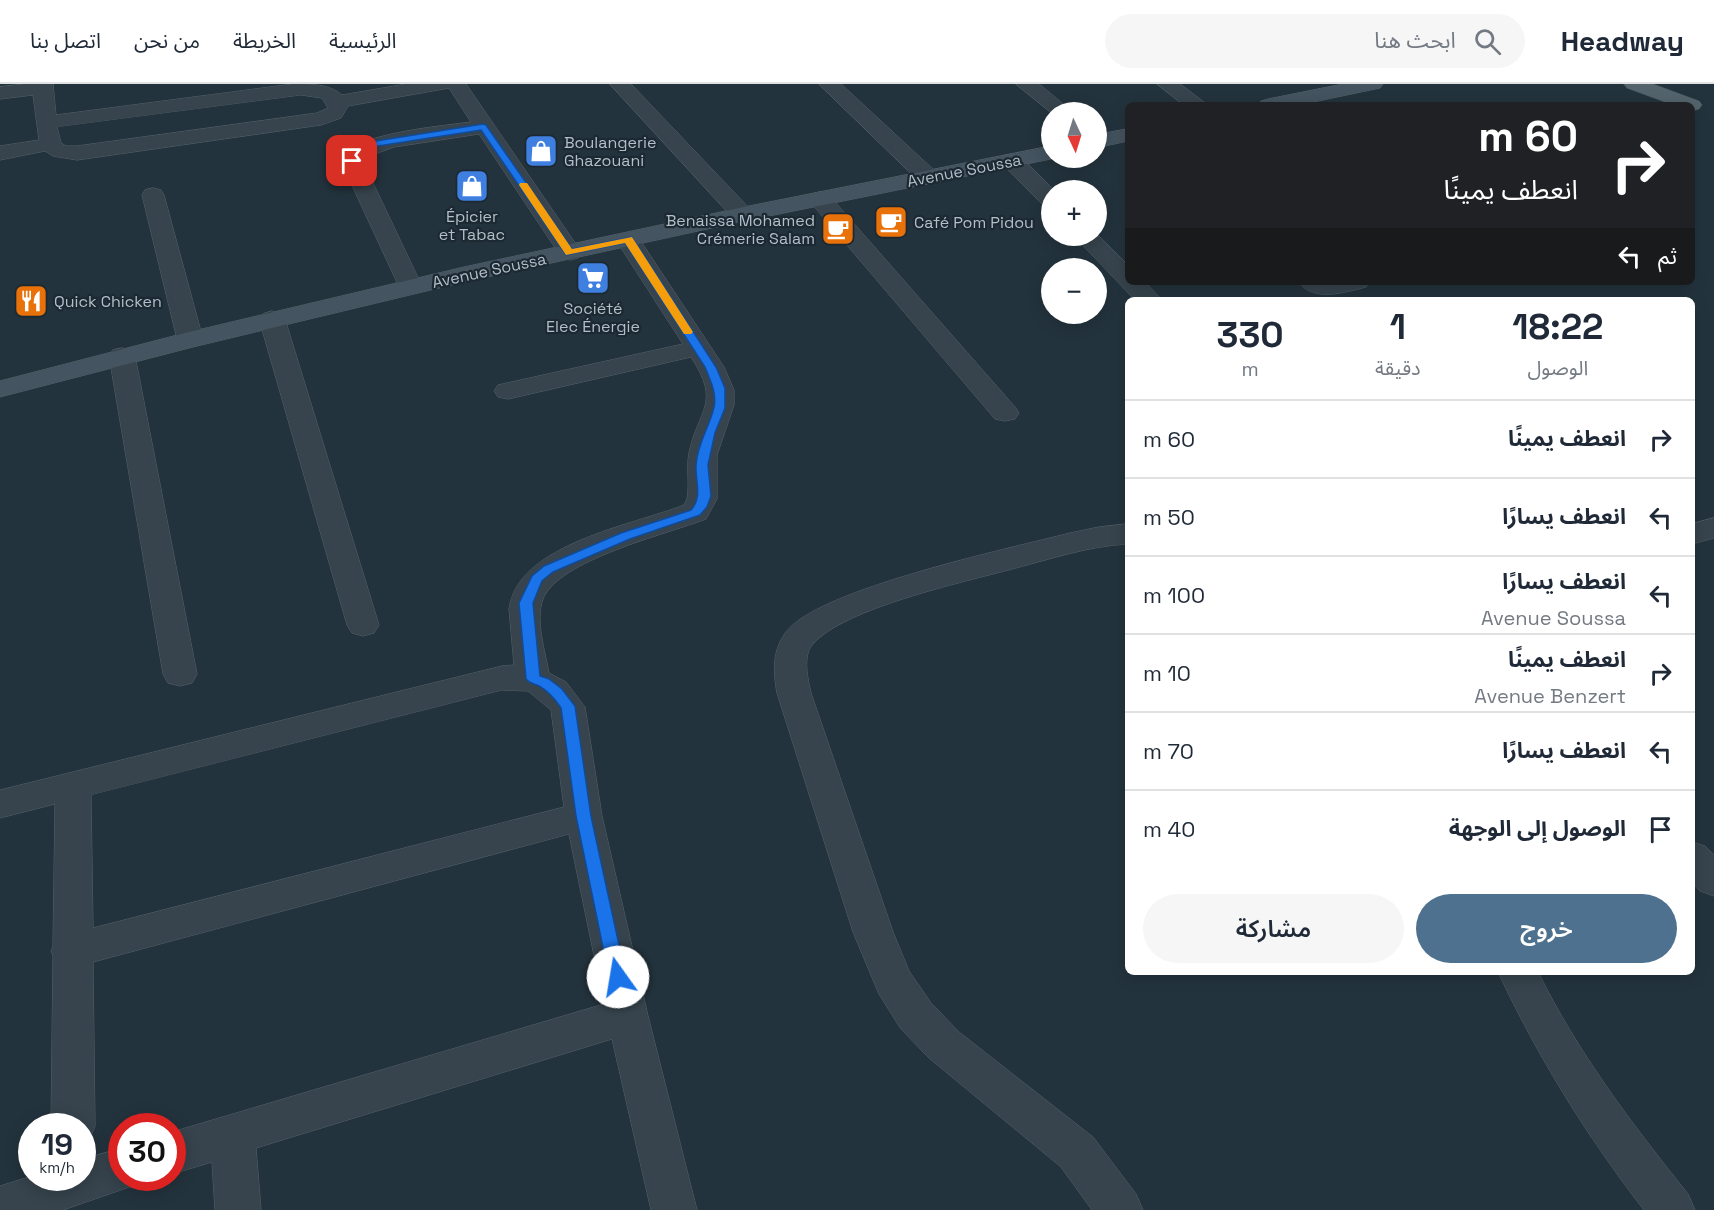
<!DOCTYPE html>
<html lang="ar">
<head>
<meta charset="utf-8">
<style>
	body { margin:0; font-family:"Space Grotesk","Noto Sans Arabic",sans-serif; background:#f6f6f7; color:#1f2937; direction:rtl; height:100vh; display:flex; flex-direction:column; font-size:22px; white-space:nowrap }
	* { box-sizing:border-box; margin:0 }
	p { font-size:20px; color:#747a83 }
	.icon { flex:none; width:33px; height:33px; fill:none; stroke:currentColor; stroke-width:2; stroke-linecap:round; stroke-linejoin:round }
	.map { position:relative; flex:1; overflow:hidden; direction:ltr }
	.details { position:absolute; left:1125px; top:213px; width:570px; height:678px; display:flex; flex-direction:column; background:#fff; border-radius:9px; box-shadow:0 3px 15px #0003; direction:rtl }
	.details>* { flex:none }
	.banner { position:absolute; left:1125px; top:18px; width:570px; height:183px; border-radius:9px; box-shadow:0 3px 15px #0003; direction:rtl; background:#202124; color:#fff; overflow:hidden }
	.needle { width:39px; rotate:176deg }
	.controls { position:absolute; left:1041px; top:18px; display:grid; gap:12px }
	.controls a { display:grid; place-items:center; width:66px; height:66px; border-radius:50%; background:#fff; box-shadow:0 3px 15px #0003; font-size:30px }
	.speed { position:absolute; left:18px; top:1029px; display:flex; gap:12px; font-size:30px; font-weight:700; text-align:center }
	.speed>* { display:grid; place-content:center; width:78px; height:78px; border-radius:50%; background:#fff; box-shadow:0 3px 15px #0003; line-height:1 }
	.speed small { font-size:15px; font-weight:400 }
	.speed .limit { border:9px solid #d22; background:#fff; color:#111 }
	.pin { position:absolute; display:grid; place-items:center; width:51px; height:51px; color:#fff; margin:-26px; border-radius:12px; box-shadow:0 3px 9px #0006 }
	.me { position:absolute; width:66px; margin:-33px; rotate:347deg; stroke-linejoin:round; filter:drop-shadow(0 0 4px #0008) }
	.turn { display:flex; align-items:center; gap:21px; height:126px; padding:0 18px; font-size:27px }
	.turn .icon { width:78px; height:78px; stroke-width:2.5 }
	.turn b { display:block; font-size:42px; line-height:51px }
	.then { display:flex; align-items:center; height:57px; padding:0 18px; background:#0003; gap:12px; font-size:22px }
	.eta { display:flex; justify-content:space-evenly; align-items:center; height:102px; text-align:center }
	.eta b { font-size:36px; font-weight:600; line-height:42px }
	.cta { display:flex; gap:12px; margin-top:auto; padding:12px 18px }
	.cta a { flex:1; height:69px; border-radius:36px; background:#4d718f; color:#fff; font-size:24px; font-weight:600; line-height:69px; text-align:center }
	.cta a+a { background:#f6f6f7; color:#1f2937 }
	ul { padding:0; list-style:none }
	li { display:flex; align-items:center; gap:18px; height:78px; padding:0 18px; border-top:2px solid #e0e1e3 }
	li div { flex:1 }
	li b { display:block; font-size:22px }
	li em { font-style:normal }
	header { display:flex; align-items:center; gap:36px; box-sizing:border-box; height:84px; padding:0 30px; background:#fff; border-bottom:2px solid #e0e1e3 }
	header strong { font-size:28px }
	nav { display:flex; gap:33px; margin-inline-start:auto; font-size:21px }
	.search { width:420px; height:54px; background:#f6f6f7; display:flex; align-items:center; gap:15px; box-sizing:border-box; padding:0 21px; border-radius:33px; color:#747a83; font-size:22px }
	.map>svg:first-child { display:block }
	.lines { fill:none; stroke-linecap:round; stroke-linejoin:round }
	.street-casing { stroke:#55626b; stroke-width:1 }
	.secondary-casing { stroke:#55626b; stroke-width:1 }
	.primary-casing { stroke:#435059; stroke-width:1 }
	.street { fill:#37444d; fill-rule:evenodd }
	.secondary { fill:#445460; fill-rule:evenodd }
	.primary { fill:#54646d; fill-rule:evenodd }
	.route { fill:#1a73e8; stroke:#114b97; stroke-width:1.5 }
	.slow { fill:#f59e0b }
	.labels { text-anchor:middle; stroke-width:4.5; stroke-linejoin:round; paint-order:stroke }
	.far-poi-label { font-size:16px; fill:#b2bfc9; stroke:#1c2932; text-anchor:start }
	.far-street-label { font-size:16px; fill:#b2bfc9; stroke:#1c2932 }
</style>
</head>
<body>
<header>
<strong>Headway</strong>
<div class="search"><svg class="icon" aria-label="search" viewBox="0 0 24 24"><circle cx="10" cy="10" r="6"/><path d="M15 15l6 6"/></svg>ابحث هنا</div>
<nav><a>الرئيسية</a><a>الخريطة</a><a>من نحن</a><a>اتصل بنا</a></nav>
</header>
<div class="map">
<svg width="1714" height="1126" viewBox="0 0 1714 1126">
	<rect width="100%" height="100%" fill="#23333d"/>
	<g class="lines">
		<defs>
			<g id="street">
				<path d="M25,0H53L56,31L293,0C310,0 330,0 342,11L406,0H466L582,169L578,174L570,176L562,174L479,50L394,63L364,74L365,82L422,202L419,207L410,209L401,207L343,82L342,72C358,49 443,42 471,38L449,4L348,22L341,34L321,41L77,76L53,72L45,67L0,76V62L39,56L33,11L0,15V3ZM301,11L322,14L328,24L317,29L77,62H66L61,59L57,43Z"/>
				<polygon points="610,0 631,0 750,125 754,130 750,135 742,137 734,135"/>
				<polygon points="819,0 841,0 936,88 939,93 936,98 928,100 920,98"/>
				<polygon points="1016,0 1039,0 1073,28 1052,29"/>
				<polygon points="1157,0 1180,0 1208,21 1184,21"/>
				<polygon points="1012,70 1020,72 1054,106 1052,106 1052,124 1044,122 1004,82 1001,77 1004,72"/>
				<polygon points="153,104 161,106 164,111 203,255 199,261 190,263 181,261 177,255 142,111 145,106"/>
				<polygon points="820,108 828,110 1015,323 1019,329 1015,335 1005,337 995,335 812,120 809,115 812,110"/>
				<path d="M628,149L636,151L640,156L724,283L734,306V321L717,371V415L706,435C667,450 558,476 543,515C535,536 545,567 549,589L566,598L585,623L602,732L648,932L697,1126H651L612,955L256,1064L261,1126H215L212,1078L172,1090V1048L604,920L569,750L93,878L95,1042L89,1057L82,1059V1042H51L53,871L51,867L53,863L55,720L0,734V706L502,582L514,581L509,525C517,460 634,441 684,421L687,415C690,400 686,384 689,369C698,325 722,320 691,273L508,315L498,313L494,307L498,301L683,260L616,156L620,151ZM502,606L528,607L551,626L564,723L93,844L91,711Z"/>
				<polygon points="1096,149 1128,181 1128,198 1145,198 1162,216 1135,216 1074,152 1096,152"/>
				<path d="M1299,198H1369L1366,203C1346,208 1313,219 1299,198Z"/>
				<polygon points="272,227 281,230 285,235 379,541 374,549 363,552 352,549 347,541 259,235 263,230"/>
				<polygon points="122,264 131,266 135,272 197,590 192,599 180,602 168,599 163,590 109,272 113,266"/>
				<polygon points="1714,434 1714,454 1692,460 1692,440"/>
				<path d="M1128,440V460C1088,462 1051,475 1012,485C964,498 844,524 813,560C802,572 808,595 811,609L893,848L909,887L931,919L959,948L1093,1053L1136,1110L1143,1126H1092L1061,1083L929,974L901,945L879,910L853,848L777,609C773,587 772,567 786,548C818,505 1012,464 1070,449L1099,443Z"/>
				<polygon points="1692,758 1705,762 1714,771 1714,812 1700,807 1692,798"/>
				<path d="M1498,888H1538C1578,969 1632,1040 1688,1110L1695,1126H1644C1586,1051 1538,973 1498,888Z"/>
				<polygon points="122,1064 122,1094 141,1094 138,1100 63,1126 0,1126 0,1102 32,1092 32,1094 82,1094 82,1076"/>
			</g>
			<g id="secondary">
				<polygon points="1343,0 1383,0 1380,4 1299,21 1258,21 1261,17 1268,15"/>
				<polygon points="1128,45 1128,57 1096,64 1096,51"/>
				<polygon points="1052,62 1052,74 1056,74 744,137 464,198 193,263 0,313 0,297 185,249 464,183 744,123"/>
			</g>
			<polygon id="primary" points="1624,0 1653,0 1699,17 1702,21 1699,25 1692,27 1692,21 1673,21 1627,4"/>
		</defs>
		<use href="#street" class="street-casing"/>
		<use href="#secondary" class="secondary-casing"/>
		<use href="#primary" class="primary-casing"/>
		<use href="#street" class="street"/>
		<use href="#secondary" class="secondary"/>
		<use href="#primary" class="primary"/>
	</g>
	<path class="route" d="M483,40L486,41L572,165L632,153L716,283L725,304V324L715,349L708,381L711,412L707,423L700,431L630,455L553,488L542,497L533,519L540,592L549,595L562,605L575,622L591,732L626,893L624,898L618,900L612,898L609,893L576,732L561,624C555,615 548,607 539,602C533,599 530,600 526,595L519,519L532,492L544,482L621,449L691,426C703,412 695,398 696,381C697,360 710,342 714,323C717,309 710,296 705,283L625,159L566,171L481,46L378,62L360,70L356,79L348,77L354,66L376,57Z"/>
	<polygon class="slow" points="520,99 527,99 572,165 632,153 693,248 691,250 684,250 625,159 566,171 519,101"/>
	<defs>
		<symbol id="shop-square" viewBox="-11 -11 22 22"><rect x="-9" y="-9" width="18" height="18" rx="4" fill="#3f7fe0" stroke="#1c2932"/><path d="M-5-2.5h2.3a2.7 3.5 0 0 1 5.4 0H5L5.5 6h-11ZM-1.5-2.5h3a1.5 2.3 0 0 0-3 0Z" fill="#fff"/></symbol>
		<symbol id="cafe-square" viewBox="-11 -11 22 22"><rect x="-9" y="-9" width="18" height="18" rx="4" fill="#e8710a" stroke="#1c2932"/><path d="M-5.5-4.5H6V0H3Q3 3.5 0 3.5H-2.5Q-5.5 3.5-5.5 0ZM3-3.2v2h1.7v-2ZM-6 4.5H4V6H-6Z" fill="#fff"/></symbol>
		<symbol id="supermarket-square" viewBox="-11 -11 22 22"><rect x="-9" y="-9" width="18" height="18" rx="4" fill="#3f7fe0" stroke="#1c2932"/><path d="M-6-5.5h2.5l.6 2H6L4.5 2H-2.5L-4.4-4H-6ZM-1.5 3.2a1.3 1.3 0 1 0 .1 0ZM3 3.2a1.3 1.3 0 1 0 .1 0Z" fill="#fff"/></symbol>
		<symbol id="restaurant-square" viewBox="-11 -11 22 22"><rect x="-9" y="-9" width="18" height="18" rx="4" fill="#e8710a" stroke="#1c2932"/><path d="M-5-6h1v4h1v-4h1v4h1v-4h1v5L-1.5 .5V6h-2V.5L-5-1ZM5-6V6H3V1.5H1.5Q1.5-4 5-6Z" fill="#fff"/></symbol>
	</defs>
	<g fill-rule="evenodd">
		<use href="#shop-square" x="522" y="48" width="38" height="38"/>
		<use href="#shop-square" x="453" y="83" width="38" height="38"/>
		<use href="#cafe-square" x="872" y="119" width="38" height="38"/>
		<use href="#cafe-square" x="819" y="126" width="38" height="38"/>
		<use href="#supermarket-square" x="574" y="175" width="38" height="38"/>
		<use href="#restaurant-square" x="12" y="198" width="38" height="38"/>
	</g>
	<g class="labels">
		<g class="far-poi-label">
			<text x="564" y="64">Boulangerie<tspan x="564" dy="18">Ghazouani</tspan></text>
			<text x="472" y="138" text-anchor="middle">Épicier<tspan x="472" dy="18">et Tabac</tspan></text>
			<text x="815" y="142" text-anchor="end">Benaissa Mohamed<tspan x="815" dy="18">Crémerie Salam</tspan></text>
			<text x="914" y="144">Café Pom Pidou</text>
			<text x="54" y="223">Quick Chicken</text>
			<text x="593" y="230" text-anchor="middle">Société<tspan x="593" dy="18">Elec Énergie</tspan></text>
		</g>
		<g class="far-street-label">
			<text transform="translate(964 86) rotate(-11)" y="6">Avenue Soussa</text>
			<text transform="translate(489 186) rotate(-12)" y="6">Avenue Soussa</text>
		</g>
	</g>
</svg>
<div class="controls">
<a><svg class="needle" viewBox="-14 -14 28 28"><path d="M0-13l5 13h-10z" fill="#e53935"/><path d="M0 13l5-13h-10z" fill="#747a83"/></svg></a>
<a>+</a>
<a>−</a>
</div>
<div class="speed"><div>19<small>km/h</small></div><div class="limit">30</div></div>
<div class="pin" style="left:352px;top:77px;background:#d93025"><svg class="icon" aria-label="arrive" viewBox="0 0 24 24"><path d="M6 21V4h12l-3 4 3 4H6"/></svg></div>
<svg class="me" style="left:618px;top:893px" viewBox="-20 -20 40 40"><circle r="19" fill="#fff"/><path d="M0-13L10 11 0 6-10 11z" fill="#1a73e8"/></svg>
<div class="banner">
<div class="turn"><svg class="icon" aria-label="right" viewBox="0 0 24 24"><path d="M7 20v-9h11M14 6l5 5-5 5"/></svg><div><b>60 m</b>انعطف يمينًا</div></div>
<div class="then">ثم<svg class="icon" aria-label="left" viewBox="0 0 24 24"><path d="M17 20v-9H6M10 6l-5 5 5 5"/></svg></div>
</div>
<section class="details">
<div class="eta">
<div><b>18:22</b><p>الوصول</p></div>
<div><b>1</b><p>دقيقة</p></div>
<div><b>330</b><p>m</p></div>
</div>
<ul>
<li><svg class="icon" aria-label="right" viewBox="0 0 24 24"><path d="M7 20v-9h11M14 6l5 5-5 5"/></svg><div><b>انعطف يمينًا</b></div><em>60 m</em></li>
<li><svg class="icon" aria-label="left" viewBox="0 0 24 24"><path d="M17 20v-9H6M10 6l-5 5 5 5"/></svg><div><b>انعطف يسارًا</b></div><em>50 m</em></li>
<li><svg class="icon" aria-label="left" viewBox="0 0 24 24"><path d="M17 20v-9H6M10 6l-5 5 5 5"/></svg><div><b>انعطف يسارًا</b><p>Avenue Soussa</p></div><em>100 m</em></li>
<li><svg class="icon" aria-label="right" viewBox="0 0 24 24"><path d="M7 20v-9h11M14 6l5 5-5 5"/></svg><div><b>انعطف يمينًا</b><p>Avenue Benzert</p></div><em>10 m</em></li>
<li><svg class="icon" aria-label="left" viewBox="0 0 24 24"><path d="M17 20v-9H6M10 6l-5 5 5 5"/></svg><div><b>انعطف يسارًا</b></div><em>70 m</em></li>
<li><svg class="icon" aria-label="arrive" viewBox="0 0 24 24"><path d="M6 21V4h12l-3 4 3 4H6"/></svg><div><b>الوصول إلى الوجهة</b></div><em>40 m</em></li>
</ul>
<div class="cta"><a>خروج</a><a>مشاركة</a></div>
</section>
</div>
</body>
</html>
